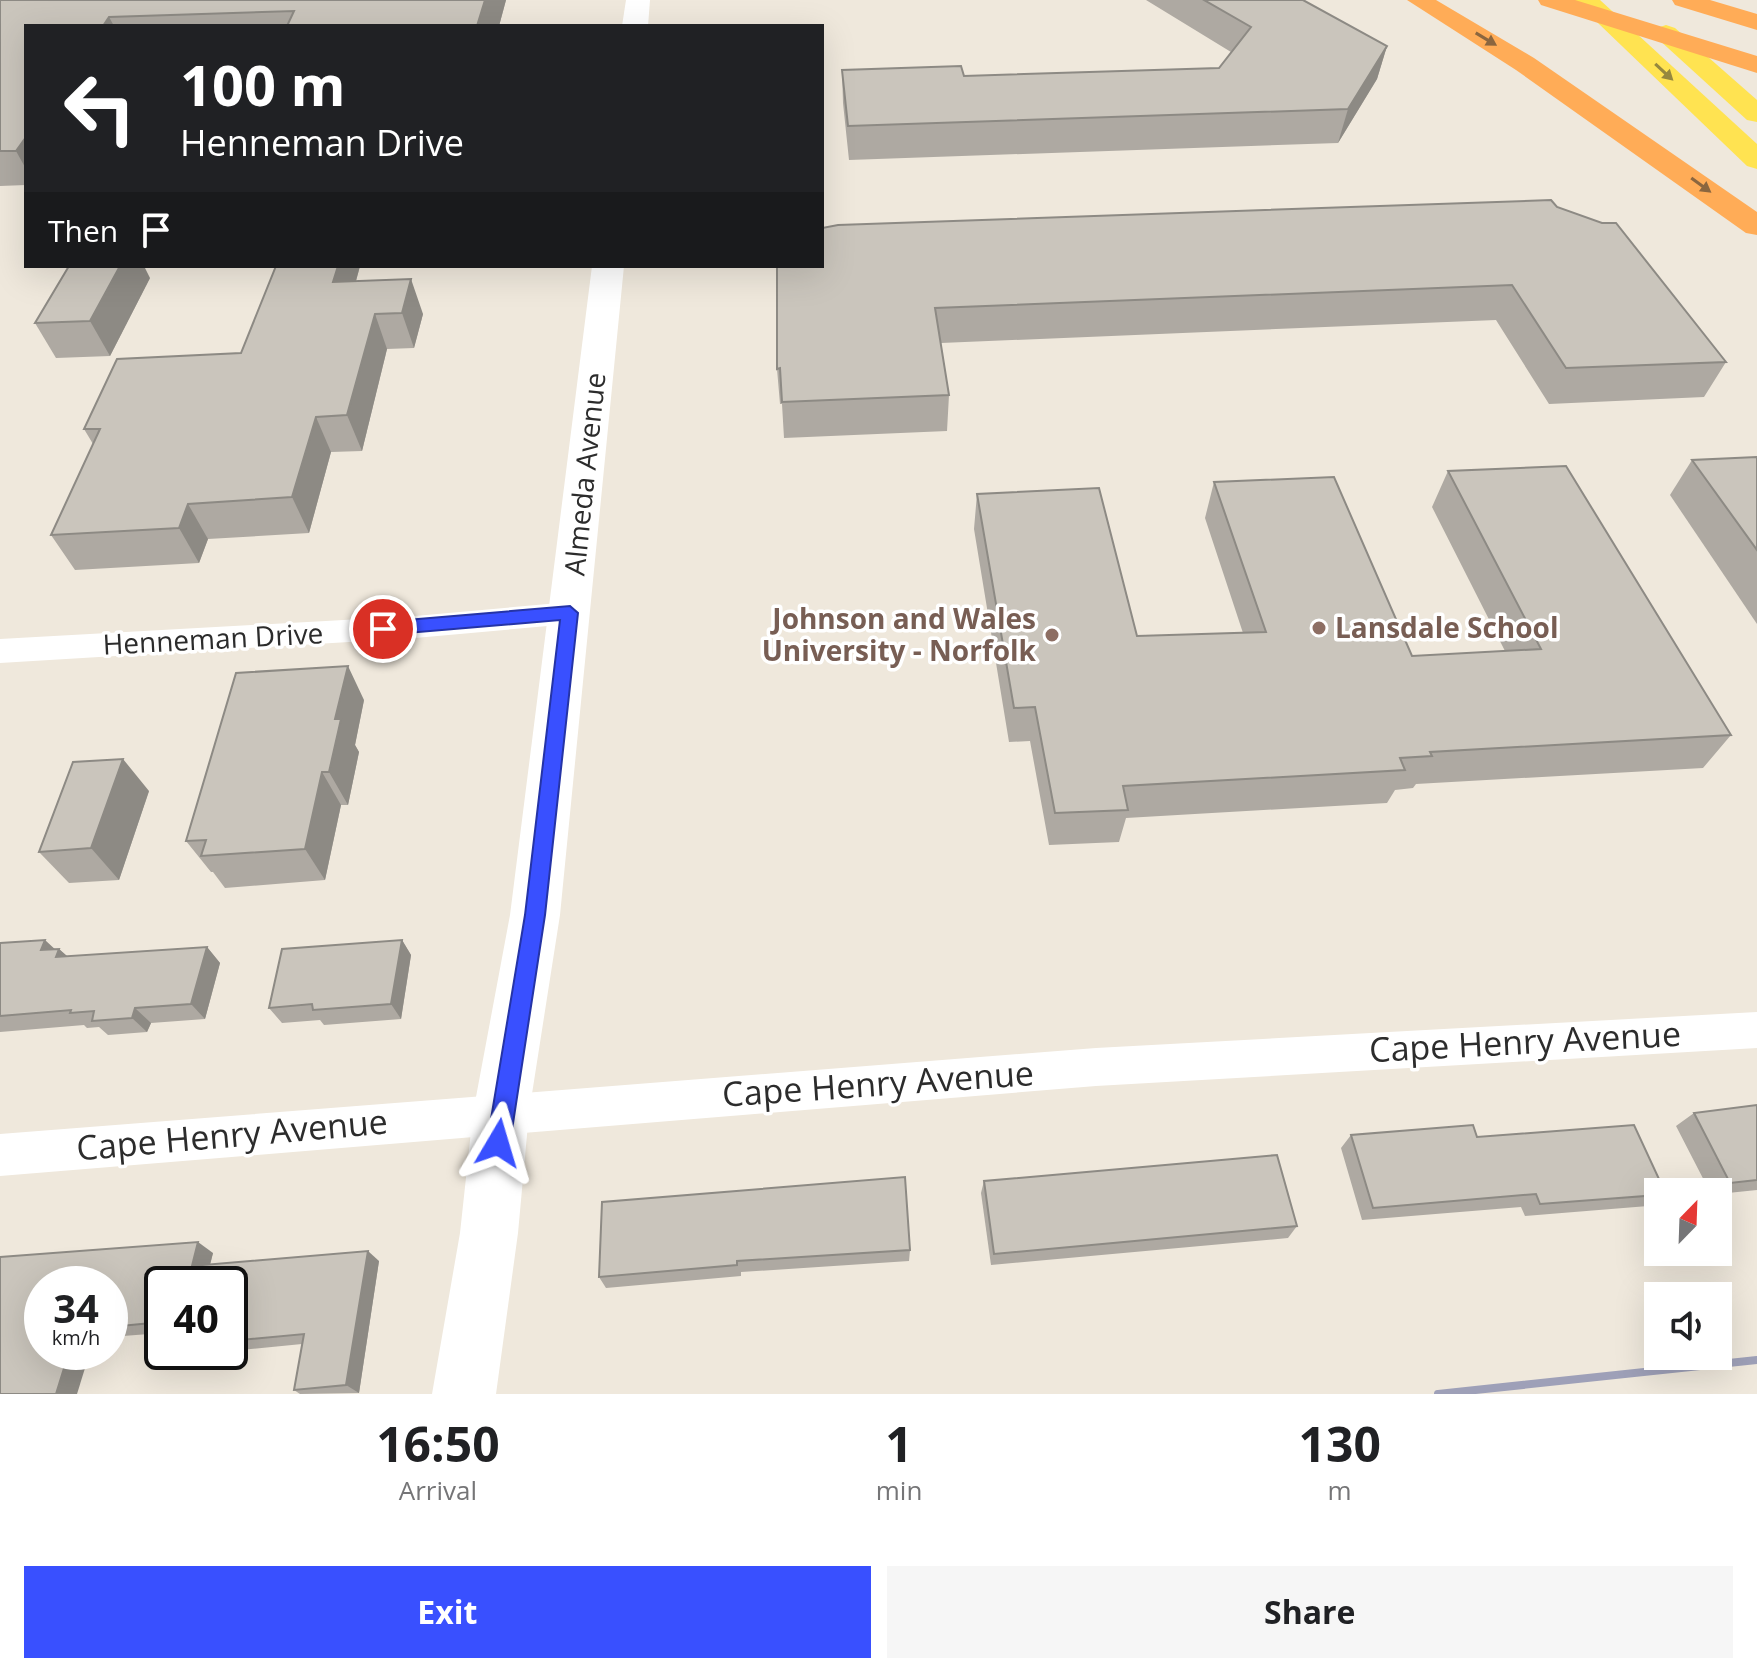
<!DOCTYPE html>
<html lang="en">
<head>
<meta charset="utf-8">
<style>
	body { margin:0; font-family:"Open Sans",sans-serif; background:#f6f6f6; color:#202124; height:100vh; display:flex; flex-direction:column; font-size:30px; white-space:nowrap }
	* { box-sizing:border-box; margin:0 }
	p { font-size:26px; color:#757577 }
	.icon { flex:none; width:44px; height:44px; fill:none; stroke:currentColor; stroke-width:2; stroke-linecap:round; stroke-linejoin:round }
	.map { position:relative; height:1394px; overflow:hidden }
	.details { display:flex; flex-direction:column; background:#fff; flex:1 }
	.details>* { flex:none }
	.top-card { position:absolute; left:24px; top:24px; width:800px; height:244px; border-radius:0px; box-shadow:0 8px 32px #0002; background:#202124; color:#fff; overflow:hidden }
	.needle { width:52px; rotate:23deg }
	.tools { position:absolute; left:1644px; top:1178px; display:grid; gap:16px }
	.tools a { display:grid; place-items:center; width:88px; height:88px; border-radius:0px; background:#fff; box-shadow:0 8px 32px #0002; font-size:40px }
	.speed { position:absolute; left:24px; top:1266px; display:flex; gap:16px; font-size:40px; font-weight:700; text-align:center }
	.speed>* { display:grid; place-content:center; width:104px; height:104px; border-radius:50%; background:#fff; box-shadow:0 8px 32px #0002; line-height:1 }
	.speed small { font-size:20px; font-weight:400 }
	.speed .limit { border:4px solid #111; border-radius:12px; background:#fff; color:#111 }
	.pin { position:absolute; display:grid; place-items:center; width:68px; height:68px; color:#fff; margin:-34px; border:4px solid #fff; border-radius:50%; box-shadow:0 2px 8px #0007 }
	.me { position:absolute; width:88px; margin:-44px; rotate:7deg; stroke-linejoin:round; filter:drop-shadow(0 0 6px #0008) }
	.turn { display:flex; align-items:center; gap:28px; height:168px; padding:0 24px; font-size:36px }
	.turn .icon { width:104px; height:104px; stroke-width:2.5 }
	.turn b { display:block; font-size:56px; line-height:68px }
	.then { display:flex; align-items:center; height:76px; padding:0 24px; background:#0003; gap:16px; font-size:30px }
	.eta { display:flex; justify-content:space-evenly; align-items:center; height:136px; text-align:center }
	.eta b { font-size:48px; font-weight:700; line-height:56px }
	.action { display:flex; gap:16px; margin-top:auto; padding:16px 24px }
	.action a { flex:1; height:92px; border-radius:0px; background:#3950ff; color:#fff; font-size:32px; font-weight:700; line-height:92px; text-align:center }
	.action a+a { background:#f6f6f6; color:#202124 }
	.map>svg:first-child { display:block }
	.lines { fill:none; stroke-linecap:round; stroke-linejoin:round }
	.street { fill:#fff; fill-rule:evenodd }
	.secondary { fill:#fff; fill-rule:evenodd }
	.primary { fill:#ffe351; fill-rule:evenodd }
	.highway { fill:#ffac57; fill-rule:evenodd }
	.rail { stroke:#9ea0b8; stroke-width:8 }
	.wall { fill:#aea9a2 }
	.shaded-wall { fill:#8d8a84 }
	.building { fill:#cac5bc; stroke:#8d8a84; stroke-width:2 }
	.oneway { fill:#8b663f }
	.oneway2 { fill:#96883e }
	.route { fill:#3950ff; stroke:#2534a6; stroke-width:2 }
	.education-dot { fill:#8d6e63; stroke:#fff; stroke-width:3 }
	.labels { text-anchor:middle; stroke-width:7; stroke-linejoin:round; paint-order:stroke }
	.street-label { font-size:28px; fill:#2c2c2c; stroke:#fff }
	.education-label { font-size:28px; font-weight:bold; fill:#785e54; stroke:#fff; text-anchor:end }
	.near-street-label { font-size:34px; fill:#2c2c2c; stroke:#fff }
</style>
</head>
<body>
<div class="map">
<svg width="1757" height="1394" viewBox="0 0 1757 1394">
	<rect width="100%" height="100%" fill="#efe8dc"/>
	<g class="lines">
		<g class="street">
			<polygon points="570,602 581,605 585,613 581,621 570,624 415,638 0,663 0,639 415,616"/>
			<polygon points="1757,1012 1757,1048 1096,1086 0,1176 0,1134 1096,1048"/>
		</g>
		<g class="secondary">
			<polygon points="626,0 650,0 648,26 622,26"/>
			<polygon points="592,266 624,266 560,915 529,1113 518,1233 496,1394 432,1394 460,1233 473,1113 510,915"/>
		</g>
		<g class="primary">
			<polygon points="1574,0 1600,0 1757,144 1757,169 1747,166"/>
			<polygon points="1666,25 1675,28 1757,100 1757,122 1747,120 1657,38 1653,33 1657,28"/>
		</g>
		<g class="highway">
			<polygon points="1407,0 1436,0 1534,58 1757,212 1757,235 1746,233 1516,70"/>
			<polygon points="1538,0 1575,0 1757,56 1757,73 1541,5"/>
			<polygon points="1672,0 1710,0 1757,14 1757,30 1675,5"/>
		</g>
		<polyline class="rail" points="1438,1394 1757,1360"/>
	</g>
	<g class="wall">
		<polygon points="0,0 506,0 499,26 26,26 26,185 0,186"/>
		<polygon points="1146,0 1303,0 1387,46 1377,79 1338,143 849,160 843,103 842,70 964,76 1219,68 1231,52"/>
		<polygon points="1557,207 1726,362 1704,397 1549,404 1496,320 941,343 949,395 947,431 784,438 782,404 780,404 777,369 822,266 822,228"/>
		<polygon points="276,266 360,266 356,281 423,314 414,348 387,349 362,451 331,452 309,533 208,539 199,563 75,570 51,535 93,444 84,429 241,353"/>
		<polygon points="150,278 110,356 56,358 35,323"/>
		<polygon points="1757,457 1757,624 1670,495 1692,460"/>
		<polygon points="1448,471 1731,735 1703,768 1416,784 1413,788 1395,790 1387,803 1126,818 1119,842 1049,845 1030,741 1009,742 974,529 977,494 1137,636 1243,633 1205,518 1214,482 1412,656 1505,651 1432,507"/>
		<polygon points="364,700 355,745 359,752 348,805 341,805 325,880 225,888 213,872 211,872 186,841"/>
		<polygon points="149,791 119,880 69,883 39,852"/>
		<polygon points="402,940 411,955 401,1019 324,1025 320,1020 282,1023 269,1008"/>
		<polygon points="0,943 59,949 68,957 207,947 220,963 205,1019 151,1023 147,1032 108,1035 99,1027 87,1028 84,1025 0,1032"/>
		<polygon points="1757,1105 1757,1190 1718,1194 1718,1192 1710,1192 1676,1126 1694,1113"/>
		<polygon points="1351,1135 1477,1137 1658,1192 1658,1199 1648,1206 1525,1216 1521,1207 1362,1220 1341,1148"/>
		<polygon points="984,1181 1297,1226 1288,1238 991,1265 981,1193"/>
		<polygon points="602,1202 910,1250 909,1261 741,1272 741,1276 606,1288 599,1277"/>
		<polygon points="213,1253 210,1265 379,1261 359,1393 300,1394 294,1390 302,1344 230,1351 230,1284 162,1284 162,1333 110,1337 110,1284 42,1284 0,1257"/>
	</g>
	<g class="shaded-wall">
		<polygon points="485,0 506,0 499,26 477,26"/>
		<polygon points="109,17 114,26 103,26"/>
		<polygon points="1387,46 1377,79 1338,143 1348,109"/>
		<polygon points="26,137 26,169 16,151"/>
		<polygon points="120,266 144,266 150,278 110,356 90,321"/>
		<polygon points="338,266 360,266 346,317 333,282"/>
		<polygon points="411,279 423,314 414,348 402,313"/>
		<polygon points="375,314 387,349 362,451 347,415"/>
		<polygon points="316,417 331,452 309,533 292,497"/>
		<polygon points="188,504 208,539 199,563 179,528"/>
		<polygon points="348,666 364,700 355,745 359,752 348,805 329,772 335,719"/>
		<polygon points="123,759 149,791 119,880 91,848"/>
		<polygon points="322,772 341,805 325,880 305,849"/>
		<polygon points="45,940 58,952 59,949 76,964 41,950"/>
		<polygon points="402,940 411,955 401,1019 391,1004"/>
		<polygon points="207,947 220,963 205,1019 191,1004"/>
		<polygon points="135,1008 151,1023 147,1032 132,1018"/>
		<polygon points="198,1242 213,1253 207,1276 192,1266"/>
		<polygon points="368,1251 379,1261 359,1393 346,1385"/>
		<polygon points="69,1352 90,1352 77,1394 56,1394"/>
	</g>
	<g class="building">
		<polygon points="0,0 485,0 477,26 287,26 294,11 109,17 103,26 26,26 26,137 16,151 0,151"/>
		<polygon points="1204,0 1303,0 1387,46 1348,109 848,126 842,70 961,66 964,76 1219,68 1251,27"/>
		<polygon points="1551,200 1557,207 1602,223 1616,223 1726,362 1566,368 1512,285 935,308 949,395 782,402 780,368 777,369 777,266 822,266 822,228 838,225"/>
		<polygon points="69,266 120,266 90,321 35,323"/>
		<polygon points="276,266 338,266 333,282 411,279 402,313 375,314 347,415 316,417 292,497 188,504 179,528 51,535 100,429 84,429 117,359 241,353"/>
		<polygon points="1757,457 1757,550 1692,460"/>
		<polygon points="1566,466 1731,735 1430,752 1432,756 1400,758 1405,770 1123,786 1128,810 1055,813 1035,707 1014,708 977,494 1099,488 1137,636 1266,632 1214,482 1334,477 1412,656 1541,649 1448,471"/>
		<polygon points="348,666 335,719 341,719 329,772 322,772 305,849 201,856 206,840 186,841 236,673"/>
		<polygon points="123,759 91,848 39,852 73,762"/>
		<polygon points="45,940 41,950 59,949 56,957 207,947 191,1004 135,1008 132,1018 92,1021 94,1011 70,1013 71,1010 0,1016 0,943"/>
		<polygon points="402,940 391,1004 313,1010 312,1004 269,1008 282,949"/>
		<polygon points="1757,1105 1757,1180 1730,1183 1694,1113"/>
		<polygon points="1473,1125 1477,1137 1634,1125 1665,1192 1658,1192 1658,1195 1540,1204 1536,1194 1373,1208 1351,1135"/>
		<polygon points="1277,1155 1297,1226 994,1254 984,1181"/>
		<polygon points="905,1177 910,1250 737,1261 737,1265 599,1277 602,1202"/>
		<polygon points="198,1242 192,1266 368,1251 346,1385 294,1390 304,1334 230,1341 230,1284 162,1284 162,1322 110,1327 110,1284 42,1284 42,1352 69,1352 56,1394 0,1394 0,1257"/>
	</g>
	<defs><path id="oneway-solid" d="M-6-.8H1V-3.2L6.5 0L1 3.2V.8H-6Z" transform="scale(2)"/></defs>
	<g class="oneway">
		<use href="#oneway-solid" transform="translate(1486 39) rotate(31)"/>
		<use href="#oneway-solid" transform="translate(1701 185) rotate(36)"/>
	</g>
	<use class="oneway2" href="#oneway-solid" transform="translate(1664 72) rotate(43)"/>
	<polygon class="route" points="570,606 578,613 545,915 510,1143 506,1151 498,1155 490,1151 487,1143 525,915 560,620 383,635 375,629 383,622"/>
	<g class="education-dot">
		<circle cx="1319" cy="628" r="8"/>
		<circle cx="1052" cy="635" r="8"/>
	</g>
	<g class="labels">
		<g class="street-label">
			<text transform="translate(585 474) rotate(-84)" y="10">Almeda Avenue</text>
			<text transform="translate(213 639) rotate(-3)" y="10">Henneman Drive</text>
		</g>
		<g class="education-label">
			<text x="1036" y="629">Johnson and Wales<tspan x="1036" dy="32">University - Norfolk</tspan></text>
			<text x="1335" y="638" text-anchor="start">Lansdale School</text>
		</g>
		<g class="near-street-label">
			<text transform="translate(1525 1042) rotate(-3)" y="12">Cape Henry Avenue</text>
			<text transform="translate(878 1084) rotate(-4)" y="12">Cape Henry Avenue</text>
			<text transform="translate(232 1135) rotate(-5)" y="12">Cape Henry Avenue</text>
		</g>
	</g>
</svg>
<div class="tools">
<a><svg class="needle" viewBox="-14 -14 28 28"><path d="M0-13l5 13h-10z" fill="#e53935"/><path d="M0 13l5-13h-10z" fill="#757577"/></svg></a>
<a><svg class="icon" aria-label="sound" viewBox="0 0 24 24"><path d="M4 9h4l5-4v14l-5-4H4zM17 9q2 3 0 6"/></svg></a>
</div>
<div class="speed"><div>34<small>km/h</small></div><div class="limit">40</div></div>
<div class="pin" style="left:383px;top:629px;background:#d93025"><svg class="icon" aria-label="arrive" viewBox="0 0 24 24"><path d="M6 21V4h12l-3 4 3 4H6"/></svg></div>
<svg class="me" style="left:498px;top:1143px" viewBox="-20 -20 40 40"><path d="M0-17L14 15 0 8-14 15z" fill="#3950ff" stroke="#fff" stroke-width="4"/></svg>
<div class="top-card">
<div class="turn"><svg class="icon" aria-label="left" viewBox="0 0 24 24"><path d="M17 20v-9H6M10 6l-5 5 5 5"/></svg><div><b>100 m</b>Henneman Drive</div></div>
<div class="then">Then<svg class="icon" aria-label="arrive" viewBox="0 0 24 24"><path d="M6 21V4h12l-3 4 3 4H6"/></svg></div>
</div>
</div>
<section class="details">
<div class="eta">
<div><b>16:50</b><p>Arrival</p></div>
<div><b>1</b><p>min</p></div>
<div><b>130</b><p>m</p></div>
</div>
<div class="action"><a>Exit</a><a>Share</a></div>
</section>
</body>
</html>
